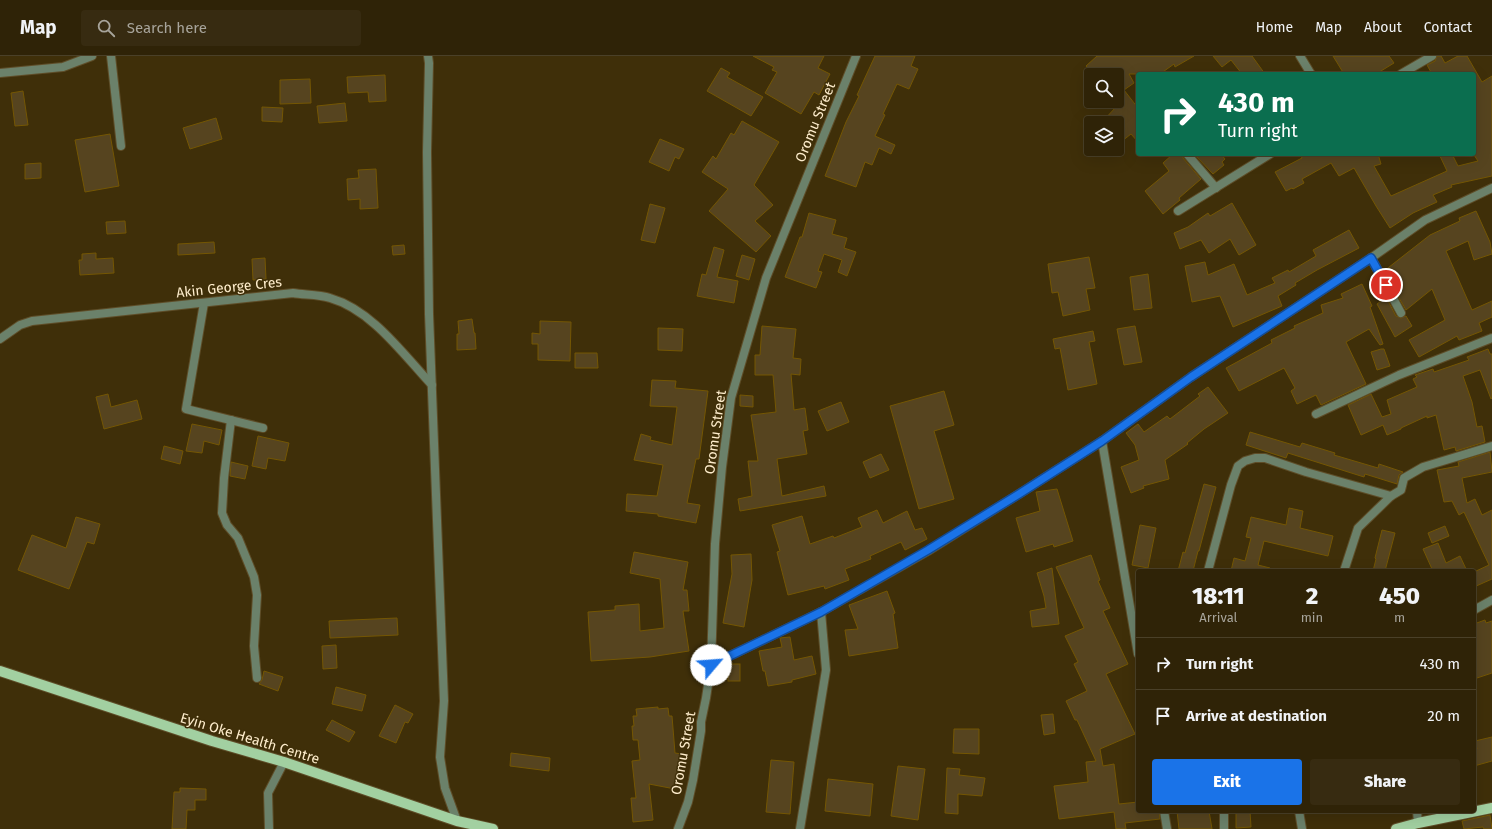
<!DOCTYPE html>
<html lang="en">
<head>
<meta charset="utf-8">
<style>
	body { margin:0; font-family:"Fira Sans",sans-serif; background:#372b11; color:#f1f3f6; height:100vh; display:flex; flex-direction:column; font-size:15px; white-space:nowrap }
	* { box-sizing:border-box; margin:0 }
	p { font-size:13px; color:#a7a49b }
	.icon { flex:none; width:22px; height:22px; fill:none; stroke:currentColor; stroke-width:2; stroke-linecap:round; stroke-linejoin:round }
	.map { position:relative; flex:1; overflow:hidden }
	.details { position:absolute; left:1136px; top:513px; width:340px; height:244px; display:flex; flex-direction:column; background:#2f2307; border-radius:4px; box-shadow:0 4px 16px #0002,0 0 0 1px #4a4028 }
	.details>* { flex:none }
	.top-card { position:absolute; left:1136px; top:16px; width:340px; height:84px; border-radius:4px; box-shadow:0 4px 16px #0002,0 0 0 1px #4a4028; background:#0b6e4f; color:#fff; overflow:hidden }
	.buttons { position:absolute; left:1084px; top:12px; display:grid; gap:8px }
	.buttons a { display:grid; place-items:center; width:40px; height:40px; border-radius:4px; background:#2f2307; box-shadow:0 4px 16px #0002,0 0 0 1px #4a4028; font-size:20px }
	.pin { position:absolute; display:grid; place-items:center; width:34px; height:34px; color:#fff; margin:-17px; border:2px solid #fff; border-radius:50%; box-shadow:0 1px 4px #0007 }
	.me { position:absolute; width:44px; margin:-22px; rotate:63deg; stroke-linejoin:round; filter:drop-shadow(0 0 3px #0008) }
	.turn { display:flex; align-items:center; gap:14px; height:84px; padding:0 16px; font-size:18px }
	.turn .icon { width:52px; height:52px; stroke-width:2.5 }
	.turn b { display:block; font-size:28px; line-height:34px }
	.eta { display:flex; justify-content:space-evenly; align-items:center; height:68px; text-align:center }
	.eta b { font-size:24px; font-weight:800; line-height:28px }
	.primary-button { display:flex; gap:8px; margin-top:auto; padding:8px 16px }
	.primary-button a { flex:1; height:46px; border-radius:4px; background:#1a73e8; color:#fff; font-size:16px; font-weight:800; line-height:46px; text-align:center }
	.primary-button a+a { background:#372b11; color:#f1f3f6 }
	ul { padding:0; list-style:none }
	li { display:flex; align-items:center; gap:12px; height:52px; padding:0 16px; border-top:1px solid #4a4028 }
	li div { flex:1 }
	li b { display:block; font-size:15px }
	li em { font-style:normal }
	header { display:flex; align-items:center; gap:24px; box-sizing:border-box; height:56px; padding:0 20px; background:#2f2307; border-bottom:1px solid #4a4028 }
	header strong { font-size:19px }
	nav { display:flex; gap:22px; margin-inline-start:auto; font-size:14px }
	.search { width:280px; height:36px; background:#372b11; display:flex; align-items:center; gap:10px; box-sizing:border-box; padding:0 14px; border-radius:4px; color:#a7a49b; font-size:15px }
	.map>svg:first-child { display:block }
	.building { fill:#56441f; stroke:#745603 }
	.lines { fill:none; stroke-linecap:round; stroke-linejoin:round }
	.minor-casing { stroke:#5e4d28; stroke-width:10 }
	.primary-casing { stroke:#5e4d28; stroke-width:12 }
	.minor { stroke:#6b816a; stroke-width:8 }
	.primary { stroke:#a2d0a1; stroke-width:10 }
	.route-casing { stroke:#114b97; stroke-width:10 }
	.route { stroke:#1a73e8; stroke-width:7 }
	.labels { text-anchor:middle; stroke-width:3; stroke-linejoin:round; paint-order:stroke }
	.street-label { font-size:14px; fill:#feedcc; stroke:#3f2f09 }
</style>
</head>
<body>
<header>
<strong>Map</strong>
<div class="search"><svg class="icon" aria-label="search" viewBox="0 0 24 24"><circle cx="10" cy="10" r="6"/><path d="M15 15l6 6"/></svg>Search here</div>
<nav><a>Home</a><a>Map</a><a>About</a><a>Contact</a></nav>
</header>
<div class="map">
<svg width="1492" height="773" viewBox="0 0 1492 773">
	<rect width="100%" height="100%" fill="#3f2f09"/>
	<g class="building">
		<polygon points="753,0 824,0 818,12 830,18 819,39 814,36 801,58 765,37 777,16 772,14 774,11"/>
		<polygon points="875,0 915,0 911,10 918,13 909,33 897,28 883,58 885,59 875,80 895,89 891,98 879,92 872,109 865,106 856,131 825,120 846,66 859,40 857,39"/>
		<polygon points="1097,0 1194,0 1175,11 1174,8 1160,18 1129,18 1134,27 1124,34 1138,52 1138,86 1131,78 1117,89 1117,67 1101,67 1117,50 1117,19 1094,19 1086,10"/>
		<polygon points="1213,0 1252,0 1265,18 1242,18 1231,4 1222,11"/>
		<polygon points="1333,0 1389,0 1394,7 1376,18 1344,18"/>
		<polygon points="1437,0 1441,0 1445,7 1458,0 1467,0 1482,26 1492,20 1492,120 1451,129 1452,131 1433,139 1437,146 1413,157 1390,172 1376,150 1354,112 1339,120 1331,107 1302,123 1304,127 1293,133 1292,132 1286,135 1275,116 1302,102 1300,98 1378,98 1381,108 1374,110 1391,140 1447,115 1439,98 1452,98 1458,110 1478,105 1474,99 1474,18 1432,18 1427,9 1435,5"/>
		<polygon points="721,12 730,17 727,21 763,41 751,60 707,35"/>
		<polygon points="385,19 386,45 369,46 368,36 348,37 347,21"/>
		<polygon points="310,23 311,47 280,48 280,24"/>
		<polygon points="23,35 28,69 15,70 11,37"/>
		<polygon points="345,47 347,65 319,67 317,50"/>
		<polygon points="262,51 283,52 282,66 262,65"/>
		<polygon points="216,62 222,83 190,93 183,72"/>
		<polygon points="742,65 779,86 754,129 773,149 755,165 771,180 756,196 709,155 728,133 702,116 713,100 716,103 731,77 734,79"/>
		<polygon points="110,78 119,130 85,136 75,84"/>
		<polygon points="660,83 684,93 679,103 675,101 669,115 649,106"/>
		<polygon points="1173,98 1182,98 1183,102 1201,123 1179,142 1180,144 1163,158 1145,135 1169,115 1163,107"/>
		<polygon points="1194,98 1221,98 1225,103 1222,106 1224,109 1213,118"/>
		<polygon points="41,107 41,122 25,123 25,108"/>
		<polygon points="376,113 378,152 360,153 360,143 348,144 347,123 359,122 358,114"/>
		<polygon points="1232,147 1256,189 1239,199 1230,183 1209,197 1201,184 1180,193 1174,177 1188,171 1208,157 1210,160"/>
		<polygon points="650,148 665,152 655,187 641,184"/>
		<polygon points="1476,155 1490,186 1492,198 1474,204 1468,185 1446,195 1472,254 1492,245 1492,261 1479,267 1482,275 1459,284 1457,280 1419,301 1409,284 1445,264 1432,233 1406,254 1395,235 1398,233 1384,215 1430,179 1460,165 1459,162"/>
		<polygon points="809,157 836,164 832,178 847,182 844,192 856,196 847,220 838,216 842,204 824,198 818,215 822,216 816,232 785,221 800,181 802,181"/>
		<polygon points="125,165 126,177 107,178 106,166"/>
		<polygon points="1349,174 1359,192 1317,214 1295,227 1296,229 1278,240 1282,250 1233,271 1220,240 1192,246 1185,210 1205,206 1208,219 1234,208 1247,239 1275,227 1272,222 1288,214 1289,216 1316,200 1313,194"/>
		<polygon points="214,186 215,197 178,199 178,188"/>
		<polygon points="404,189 405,198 393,199 392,190"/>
		<polygon points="714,191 724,194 717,221 738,225 734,247 697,240 702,218 706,219"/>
		<polygon points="96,197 96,203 113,202 114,217 80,219 79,204 82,204 82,198"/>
		<polygon points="742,199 755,203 749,224 736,220"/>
		<polygon points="1089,201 1095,232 1086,233 1090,254 1063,260 1058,236 1052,237 1048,208"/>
		<polygon points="265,202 266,223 253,224 252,203"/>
		<polygon points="1148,218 1152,252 1134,254 1130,221"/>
		<polygon points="1362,228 1372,250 1370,251 1383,288 1380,289 1369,273 1346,286 1366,328 1321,349 1316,339 1297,348 1291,335 1295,332 1284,312 1239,335 1226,312 1272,287 1271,284 1295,272 1294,270 1323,257 1321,249 1343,242 1341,238"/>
		<polygon points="1386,241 1396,260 1401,262 1406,260 1412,270 1395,281 1377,248"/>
		<polygon points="472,263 474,277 475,277 476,293 457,294 457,278 459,278 458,265"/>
		<polygon points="540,265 571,266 570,305 538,304 538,288 532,288 532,277 540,278"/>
		<polygon points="762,270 796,273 793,302 801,303 800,319 791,318 794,354 805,352 808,374 803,375 807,398 777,403 782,440 824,430 826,440 740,455 738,443 752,440 748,405 758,405 751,359 776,356 773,319 755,319 755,299 760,299"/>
		<polygon points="1135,270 1142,306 1124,309 1117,273"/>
		<polygon points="658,272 683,273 682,295 658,294"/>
		<polygon points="1093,275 1095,285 1089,286 1097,328 1068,334 1060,292 1055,293 1053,283"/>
		<polygon points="1381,293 1384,293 1390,310 1377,314 1371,296"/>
		<polygon points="1488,293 1490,298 1492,298 1492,342 1491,343 1480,314 1463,320 1472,346 1477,371 1482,370 1485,386 1456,395 1455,391 1444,394 1436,359 1427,362 1427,360 1401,372 1401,373 1387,379 1383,369 1361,379 1348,349 1371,338 1382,361 1391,358 1387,344 1417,331 1413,323 1417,321 1415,319 1433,313 1434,316 1469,304 1467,301"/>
		<polygon points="575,297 597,297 598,312 575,312"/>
		<polygon points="652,324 676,325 675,332 708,335 699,403 696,403 687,447 700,449 696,467 658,460 658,458 626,455 627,438 657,440 663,409 634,404 641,378 651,381 650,384 672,389 677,351 650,350"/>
		<polygon points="1208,331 1228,357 1204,373 1187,387 1188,388 1165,404 1169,423 1143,430 1144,432 1131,437 1121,411 1139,404 1135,389 1126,377 1138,368 1144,376 1167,360 1170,363 1200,340 1198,338"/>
		<polygon points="944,335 954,369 934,375 954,443 919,453 890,350"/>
		<polygon points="108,338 111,351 137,344 142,363 104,373 96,341"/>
		<polygon points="740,339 753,340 753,351 740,350"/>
		<polygon points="841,346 849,366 827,375 818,355"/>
		<polygon points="192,368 222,374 219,389 204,385 202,397 186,395"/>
		<polygon points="1250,376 1300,391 1302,387 1335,397 1334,399 1378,412 1379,408 1403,416 1399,419 1397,428 1365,418 1364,421 1288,397 1286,402 1246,389"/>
		<polygon points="258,380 289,387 285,405 268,402 266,413 252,410"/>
		<polygon points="164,390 183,395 180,408 161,403"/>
		<polygon points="1490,396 1492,416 1462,422 1467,447 1475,443 1482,459 1492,454 1492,523 1474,531 1474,516 1489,509 1464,456 1459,459 1452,445 1444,446 1437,414 1459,410 1458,406"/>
		<polygon points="881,398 889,414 870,422 863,406"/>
		<polygon points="231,406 248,410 245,423 230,420"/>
		<polygon points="1204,428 1216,431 1199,495 1198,495 1193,515 1178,515 1183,496 1185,497"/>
		<polygon points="1057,433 1073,485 1054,491 1053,488 1026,496 1016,462 1040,455 1036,436"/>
		<polygon points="1289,452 1303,455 1300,472 1333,480 1328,500 1264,485 1258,509 1270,512 1269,515 1231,515 1234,502 1245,505 1251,482 1246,481 1251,461 1286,469"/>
		<polygon points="877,454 883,467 907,455 915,474 922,472 927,483 905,494 901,486 870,500 871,503 845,513 849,524 825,533 824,530 788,539 777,496 780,495 772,469 802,460 810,488 833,480 834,482 862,471 858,462"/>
		<polygon points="76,461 100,468 94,488 87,486 69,533 18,514 32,479 66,492"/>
		<polygon points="1140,469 1156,472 1148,512 1132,509"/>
		<polygon points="1445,470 1449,480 1432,487 1428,477"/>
		<polygon points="1382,474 1395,477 1385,515 1373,515 1376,503 1375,502"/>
		<polygon points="1438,487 1446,507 1460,500 1467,515 1429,515 1432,513 1423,493"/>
		<polygon points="634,496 688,506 683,534 687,534 689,555 683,555 689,595 650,601 591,605 588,556 615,554 615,550 639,548 640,575 664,572 660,523 630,517"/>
		<polygon points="751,498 752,524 744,571 723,567 732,518 731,499"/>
		<polygon points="1091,499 1100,524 1098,525 1110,552 1103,555 1128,608 1106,618 1135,678 1100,693 1103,710 1114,708 1119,748 1138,746 1138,755 1159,755 1160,763 1125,767 1126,773 1116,773 1114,756 1059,763 1054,730 1088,726 1086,706 1096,705 1077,664 1075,664 1066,645 1087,635 1074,608 1078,606 1065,580 1084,572 1056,511"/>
		<polygon points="1052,512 1059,568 1032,571 1030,555 1046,552 1044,540 1037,517"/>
		<polygon points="887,535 895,557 893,558 898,592 849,600 845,574 858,573 849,549"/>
		<polygon points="397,562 398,579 330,582 329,565"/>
		<polygon points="1485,564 1486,567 1492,565 1492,617 1474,623 1474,568"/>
		<polygon points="790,581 794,604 812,600 816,618 792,624 792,626 768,630 765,615 763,615 759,595 782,591 780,582"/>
		<polygon points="336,589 337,612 323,613 322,590"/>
		<rect x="728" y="608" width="12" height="17"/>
		<polygon points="264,615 283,621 278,635 259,628 262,624"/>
		<polygon points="336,631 366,639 362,655 332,648"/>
		<polygon points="395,649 413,658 408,667 405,666 396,687 379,680"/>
		<polygon points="658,651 658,653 668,652 669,660 672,660 675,697 682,698 675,733 649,728 653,764 633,766 631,742 636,742 632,705 640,704 638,684 633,684 632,670 634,670 633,660 637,660 636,653"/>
		<polygon points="1053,658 1055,677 1044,679 1041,659"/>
		<polygon points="332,664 355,676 349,686 326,674"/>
		<polygon points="954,673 979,673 979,698 953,697"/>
		<polygon points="1492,681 1492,705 1474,710 1474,693 1477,693 1475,685"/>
		<polygon points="511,697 550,702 549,715 510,710"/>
		<polygon points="771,704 794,706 790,758 766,756"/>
		<polygon points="898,710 925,713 918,764 891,760"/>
		<polygon points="947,712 960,713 959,719 985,722 982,740 958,738 958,758 945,757"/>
		<polygon points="828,723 873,728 870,760 825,755"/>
		<polygon points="180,732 206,733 206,744 195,744 195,754 187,754 186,773 172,773 174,736 180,736"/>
		<polygon points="1177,755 1209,755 1212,773 1179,773"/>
		<polygon points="1250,755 1251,771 1236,772 1236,756"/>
		<polygon points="1490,759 1492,773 1484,773 1483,771 1464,773 1462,765"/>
	</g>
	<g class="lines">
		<defs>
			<g id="minor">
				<polyline points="111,0 121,90"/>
				<polyline points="428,0 429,7 427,96 429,258 444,645 440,701 445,732 457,765"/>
				<polyline points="1300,0 1311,18"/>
				<polyline points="0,17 63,11 92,0"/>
				<polyline points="1401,18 1432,0"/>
				<polyline points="1187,98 1216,132"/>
				<polyline points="1178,155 1270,98"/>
				<polyline points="1371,202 1401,257"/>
				<polyline points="204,247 186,353 263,372"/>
				<path d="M0,283L20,269L32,265L293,237C304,239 318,238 330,242C372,254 403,298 432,329"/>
				<polyline points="1316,358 1399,319 1492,282"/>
				<polyline points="231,364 224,422 222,457 227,469 238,482 254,521 257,539 254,590 257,622"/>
				<polyline points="1102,385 1138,598"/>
				<polyline points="1208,515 1231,429 1238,410 1245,405 1255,402 1265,402 1306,416 1391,440"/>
				<polyline points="1344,515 1358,472 1391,440 1401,434 1404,422 1423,411 1492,390"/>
				<polyline points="1474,554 1492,544"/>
				<polyline points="711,609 821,556 928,495 1019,438 1102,385 1191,321 1371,202 1425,164 1492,132"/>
				<polyline points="1164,755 1167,773"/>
				<polyline points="1224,755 1224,773"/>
				<polyline points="1299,755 1302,773"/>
				<polyline points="1417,755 1418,767"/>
				<polyline points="269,773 268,737 284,706"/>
				<polyline points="678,773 688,746 693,724 701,675 701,666 706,642 711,609 715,488 722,411 731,342 766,222 856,0"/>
				<polyline points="800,773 826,614 821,556"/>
			</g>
			<g id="primary">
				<polyline points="0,615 212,685 284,706 457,765 493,773"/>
				<polyline points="1396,773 1418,767 1492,752"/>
			</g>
		</defs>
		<use href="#minor" class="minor-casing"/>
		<use href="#primary" class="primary-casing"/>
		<use href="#minor" class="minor"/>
		<use href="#primary" class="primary"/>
	</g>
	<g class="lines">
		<defs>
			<polyline id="route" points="711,609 821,556 928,494 1019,438 1102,385 1191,321 1371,202 1386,229"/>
		</defs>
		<use href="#route" class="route-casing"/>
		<use href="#route" class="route"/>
	</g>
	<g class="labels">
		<g class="street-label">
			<text transform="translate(815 66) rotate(-68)" y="5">Oromu Street</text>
			<text transform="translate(229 231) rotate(-6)" y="5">Akin George Cres</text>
			<text transform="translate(715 376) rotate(-82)" y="5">Oromu Street</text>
			<text transform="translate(250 682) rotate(17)" y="5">Eyin Oke Health Centre</text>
			<text transform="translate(683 697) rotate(-80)" y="5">Oromu Street</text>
		</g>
	</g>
</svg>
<div class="buttons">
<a><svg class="icon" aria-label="search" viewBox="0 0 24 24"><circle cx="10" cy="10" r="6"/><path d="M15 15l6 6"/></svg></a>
<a><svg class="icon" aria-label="layers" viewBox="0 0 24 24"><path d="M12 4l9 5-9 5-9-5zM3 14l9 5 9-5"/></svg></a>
</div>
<div class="pin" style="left:1386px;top:229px;background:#d93025"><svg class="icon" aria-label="arrive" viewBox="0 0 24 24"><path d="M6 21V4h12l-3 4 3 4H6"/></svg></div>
<svg class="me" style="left:711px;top:609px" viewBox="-20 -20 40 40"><circle r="19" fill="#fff"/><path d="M0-13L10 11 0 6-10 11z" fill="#1a73e8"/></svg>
<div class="top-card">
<div class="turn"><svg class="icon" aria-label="right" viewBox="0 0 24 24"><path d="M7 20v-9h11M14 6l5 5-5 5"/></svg><div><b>430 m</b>Turn right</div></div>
</div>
<section class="details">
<div class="eta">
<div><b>18:11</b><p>Arrival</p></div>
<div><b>2</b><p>min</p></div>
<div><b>450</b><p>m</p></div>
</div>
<ul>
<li><svg class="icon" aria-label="right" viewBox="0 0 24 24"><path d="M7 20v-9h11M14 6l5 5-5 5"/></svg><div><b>Turn right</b></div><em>430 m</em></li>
<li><svg class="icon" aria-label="arrive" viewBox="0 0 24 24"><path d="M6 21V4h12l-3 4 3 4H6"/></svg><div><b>Arrive at destination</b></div><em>20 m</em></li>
</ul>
<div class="primary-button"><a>Exit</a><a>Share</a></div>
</section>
</div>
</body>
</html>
